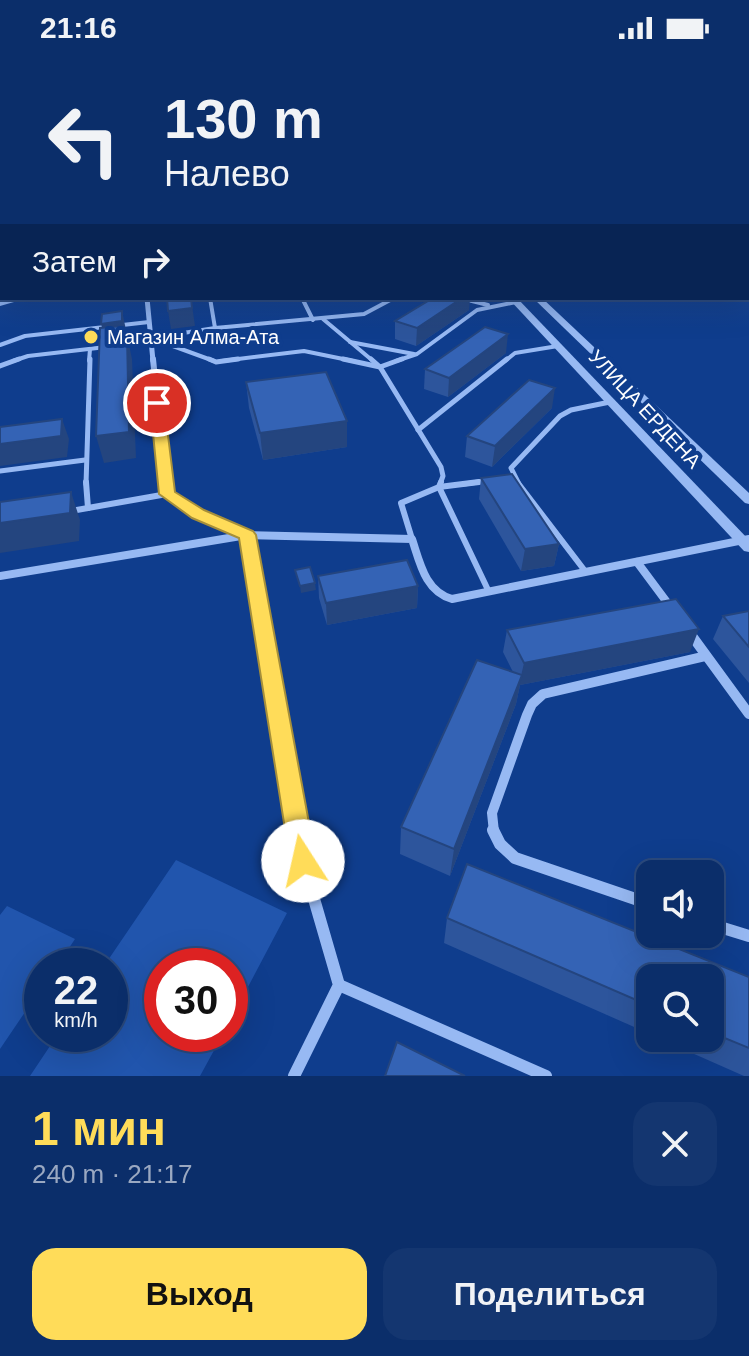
<!DOCTYPE html>
<html lang="ru">
<head>
<meta charset="utf-8">
<style>
	body { margin:0; font-family:Arial,sans-serif; background:#143670; color:#f1f3f6; height:100vh; display:flex; flex-direction:column; font-size:30px; white-space:nowrap }
	* { box-sizing:border-box; margin:0 }
	p { font-size:26px; color:#9aa8c1 }
	.icon { flex:none; width:44px; height:44px; fill:none; stroke:currentColor; stroke-width:2; stroke-linecap:round; stroke-linejoin:round }
	.map { position:relative; height:1020px; overflow:hidden }
	.panel { display:flex; flex-direction:column; background:#0b2e6a; flex:1 }
	.panel>* { flex:none }
	.hud { position:absolute; left:0px; top:0px; width:750px; height:244px; box-shadow:0 8px 32px #0002,0 0 0 2px #2b4a7e; background:#0b2e6a; color:#f1f3f6; overflow:hidden }
	.fabs { position:absolute; left:636px; top:804px; display:grid; gap:16px }
	.fabs a { display:grid; place-items:center; width:88px; height:88px; border-radius:16px; background:#0b2e6a; box-shadow:0 8px 32px #0002,0 0 0 2px #2b4a7e; font-size:40px }
	.speed { position:absolute; left:24px; top:892px; display:flex; gap:16px; font-size:40px; font-weight:700; text-align:center }
	.speed>* { display:grid; place-content:center; width:104px; height:104px; border-radius:50%; background:#0b2e6a; box-shadow:0 8px 32px #0002,0 0 0 2px #2b4a7e; line-height:1 }
	.speed small { font-size:20px; font-weight:400 }
	.speed .limit { border:12px solid #d22; background:#fff; color:#111 }
	.pin { position:absolute; display:grid; place-items:center; width:68px; height:68px; color:#fff; margin:-34px; border:4px solid #fff; border-radius:50%; box-shadow:0 2px 8px #0007 }
	.me { position:absolute; width:88px; margin:-44px; rotate:350deg; stroke-linejoin:round; filter:drop-shadow(0 0 6px #0008) }
	.turn { display:flex; align-items:center; gap:28px; height:168px; padding:0 32px; font-size:36px }
	.turn .icon { width:104px; height:104px; stroke-width:2.5 }
	.turn b { display:block; font-size:56px; line-height:68px }
	.then { display:flex; align-items:center; height:76px; padding:0 32px; background:#0003; gap:16px; font-size:30px }
	.round { display:grid; place-items:center; flex:none; width:84px; height:84px; border-radius:24px; background:#143670 }
	.overview { display:flex; align-items:center; justify-content:space-between; height:136px; padding:0 32px }
	h1 { font-size:48px; font-weight:600; line-height:60px; color:#ffdc59 }
	.action { display:flex; gap:16px; margin-top:auto; padding:16px 32px }
	.action a { flex:1; height:92px; border-radius:24px; background:#ffdc59; color:#111; font-size:32px; font-weight:600; line-height:92px; text-align:center }
	.action a+a { background:#143670; color:#f1f3f6 }
	.status { display:flex; justify-content:space-between; align-items:center; height:56px; padding:0 40px; background:#0b2e6a; direction:ltr }
	.status svg { height:22px; fill:currentColor }
	.map>svg:first-child { display:block }
	.green { fill:#2155ad }
	.lines { fill:none; stroke-linecap:round; stroke-linejoin:round }
	.service-far2 { stroke:#97b9f3; stroke-width:4 }
	.service-far1 { stroke:#97b9f3; stroke-width:5 }
	.service { stroke:#97b9f3; stroke-width:6 }
	.minor-far4 { stroke:#97b9f3; stroke-width:5 }
	.minor-far3 { stroke:#97b9f3; stroke-width:6 }
	.minor-far2 { stroke:#97b9f3; stroke-width:8 }
	.minor-far1 { stroke:#97b9f3; stroke-width:10 }
	.minor { stroke:#97b9f3; stroke-width:12 }
	.tertiary { fill:#97b9f3; fill-rule:evenodd }
	.wall { fill:#2d559c }
	.shaded-wall { fill:#24457f }
	.building { fill:#3463b5; stroke:#24457f; stroke-width:2 }
	.route { fill:#ffdc59; stroke:#a68f3a; stroke-width:2 }
	.poi-dot { fill:#ffdc59; stroke:#0f3d8d; stroke-width:3 }
	.labels { text-anchor:middle; stroke-width:8; stroke-linejoin:round; paint-order:stroke }
	.far-poi-label { font-size:20px; fill:#fff; stroke:#0f3d8d; text-anchor:start }
	.far-street-label { font-size:20px; fill:#fff; stroke:#0f3d8d }
</style>
</head>
<body>
<div class="status"><b>21:16</b><svg viewBox="0 0 49 12"><path d="M0 12V9h3v3zM5 12V6h3v6zM10 12V3h3v9zM15 12V0h3v12zM26 1h20v11H26zM47 4h2v5h-2z"/></svg></div>
<div class="map">
<svg width="749" height="1020" viewBox="0 0 749 1020">
	<rect width="100%" height="100%" fill="#0f3d8d"/>
	<g class="green">
		<polygon points="176,804 287,857 230,965 230,910 162,910 162,978 223,978 200,1020 30,1020 58,978 110,978 110,910 104,910"/>
		<polygon points="7,850 75,883 57,910 42,910 42,931 0,993 0,859"/>
	</g>
	<g class="lines">
		<g class="service-far2">
			<polyline points="210,242 215,272 364,258 394,242"/>
			<polyline points="302,242 313,264"/>
			<polyline points="460,242 488,249"/>
			<polyline points="323,263 373,305"/>
			<polyline points="350,286 414,298"/>
			<polyline points="0,289 25,280 149,266"/>
			<polyline points="121,289 151,286"/>
			<polyline points="13,305 28,300 106,291"/>
			<polyline points="89,305 90,293"/>
			<polyline points="214,305 151,282 215,272"/>
			<polyline points="222,305 304,295 353,305"/>
			<polyline points="396,305 417,298 477,254 516,246"/>
			<polyline points="505,305 515,297 558,290"/>
		</g>
		<g class="service-far1">
			<polyline points="209,303 216,306 238,303"/>
			<polyline points="343,303 380,311 402,303"/>
			<polyline points="371,303 380,311 441,411 443,420 440,428"/>
			<polyline points="0,310 19,303"/>
			<polyline points="418,374 507,303"/>
			<polyline points="0,415 85,404"/>
			<polyline points="86,428 90,303"/>
			<polyline points="464,428 486,425"/>
			<polyline points="519,428 511,412 560,360 571,354 610,346"/>
		</g>
		<g class="service">
			<polyline points="479,426 439,431 489,536"/>
			<polyline points="517,426 585,515"/>
			<polyline points="88,452 167,438"/>
			<polyline points="71,455 88,452 86,426"/>
			<polyline points="412,483 401,447 439,431 441,426"/>
		</g>
		<polyline class="minor-far4" points="147,242 153,305"/>
		<polyline class="minor-far3" points="153,303 166,428"/>
		<g class="minor-far2">
			<polyline points="166,426 167,438 198,458 247,479"/>
			<polyline points="247,479 265,582"/>
			<polyline points="637,506 672,553"/>
			<path d="M0,520L247,479L412,483C420,507 425,535 452,543L749,483"/>
			<polyline points="690,577 694,582"/>
		</g>
		<g class="minor-far1">
			<polyline points="264,580 298,776"/>
			<polyline points="692,580 749,658"/>
			<polyline points="494,776 492,757 527,659 532,648 543,638 706,600"/>
		</g>
		<g class="minor">
			<polyline points="493,774 500,788 515,802 650,848"/>
			<polyline points="710,868 749,880"/>
			<polyline points="339,929 546,1020"/>
			<polyline points="294,1020 339,929 303,805 298,774"/>
		</g>
		<g class="tertiary">
			<polygon points="12,242 28,242 0,250 0,244"/>
			<polygon points="508,242 517,242 749,484 749,496 744,495"/>
			<polygon points="533,242 542,242 749,437 749,448 745,447"/>
		</g>
	</g>
	<g class="wall">
		<polygon points="469,254 416,290 395,283 395,265"/>
		<polygon points="506,297 448,341 424,333 425,313"/>
		<polygon points="246,326 347,391 263,404 249,352"/>
		<polygon points="552,352 492,411 465,401 467,380"/>
		<polygon points="481,422 559,488 554,510 521,515 479,443"/>
		<polygon points="318,520 418,530 417,552 327,569 319,542"/>
		<polygon points="749,555 749,627 713,583 723,560"/>
		<polygon points="507,574 690,596 520,629 516,648 450,820 400,798 401,771 513,616 503,596"/>
		<polygon points="447,862 749,921 749,1020 744,1020 658,982 710,982 710,922 650,922 650,978 444,887"/>
	</g>
	<g class="shaded-wall">
		<polygon points="2,155 2,187 0,195 0,162"/>
		<polygon points="191,242 195,270 171,273 168,255"/>
		<polygon points="462,242 470,242 469,254 416,290 417,272"/>
		<polygon points="122,255 126,274 127,284 106,286 101,268"/>
		<polygon points="508,278 506,297 448,341 449,322"/>
		<polygon points="127,279 132,303 136,402 104,407 96,380"/>
		<polygon points="555,332 552,352 492,411 495,390"/>
		<polygon points="62,363 69,383 67,401 0,410 0,388"/>
		<polygon points="347,365 347,391 263,404 260,377"/>
		<polygon points="71,436 80,464 79,485 0,497 0,467"/>
		<polygon points="559,488 554,510 521,515 525,493"/>
		<polygon points="315,527 316,534 301,537 300,530"/>
		<polygon points="418,530 417,552 327,569 326,547"/>
		<polygon points="699,573 690,596 520,629 516,648 450,820 454,793 521,620 524,607"/>
	</g>
	<g class="building">
		<polygon points="0,145 2,145 2,155 0,162"/>
		<polygon points="167,242 191,242 192,252 168,255"/>
		<polygon points="433,242 462,242 417,272 395,265"/>
		<polygon points="122,255 122,265 101,268 102,258"/>
		<polygon points="121,270 121,280 127,279 129,376 96,380 100,272"/>
		<polygon points="485,271 508,278 449,322 425,313"/>
		<polygon points="326,316 347,365 260,377 246,326"/>
		<polygon points="529,324 555,332 495,390 467,380"/>
		<polygon points="62,363 61,380 0,388 0,371"/>
		<polygon points="512,418 559,488 525,493 481,422"/>
		<polygon points="71,436 70,457 0,467 0,446"/>
		<polygon points="407,504 418,530 326,547 318,520"/>
		<polygon points="310,511 315,527 300,530 295,514"/>
		<polygon points="676,543 699,573 524,607 507,574"/>
		<polygon points="749,555 749,591 723,560"/>
		<polygon points="477,604 522,619 454,793 401,771"/>
		<polygon points="467,808 749,921 749,992 710,976 710,922 650,922 650,950 447,862"/>
		<polygon points="397,986 465,1020 385,1020"/>
	</g>
	<linearGradient id="sky" x2="0" y2="1"><stop stop-color="#08224e"/><stop offset="0.48" stop-color="#31579a"/><stop offset="1" stop-color="#31579a" stop-opacity="0"/></linearGradient>
	<rect width="749" height="272" fill="url(#sky)"/>
	<polygon class="route" points="157,343 164,347 175,436 204,454 253,475 256,479 316,805 312,814 303,818 294,814 290,805 239,482 192,462 159,438 150,347"/>
	<circle class="poi-dot" cx="91" cy="281" r="8"/>
	<g class="labels">
		<g class="far-poi-label">
			<text x="107" y="288">Магазин Алма-Ата</text>
		</g>
		<g class="far-street-label">
			<text transform="translate(645 353) rotate(47)" y="7">УЛИЦА ЕРДЕНА</text>
		</g>
	</g>
</svg>
<div class="fabs">
<a><svg class="icon" aria-label="sound" viewBox="0 0 24 24"><path d="M4 9h4l5-4v14l-5-4H4zM17 9q2 3 0 6"/></svg></a>
<a><svg class="icon" aria-label="search" viewBox="0 0 24 24"><circle cx="10" cy="10" r="6"/><path d="M15 15l6 6"/></svg></a>
</div>
<div class="speed"><div>22<small>km/h</small></div><div class="limit">30</div></div>
<div class="pin" style="left:157px;top:347px;background:#d93025"><svg class="icon" aria-label="arrive" viewBox="0 0 24 24"><path d="M6 21V4h12l-3 4 3 4H6"/></svg></div>
<svg class="me" style="left:303px;top:805px" viewBox="-20 -20 40 40"><circle r="19" fill="#fff"/><path d="M0-13L10 11 0 6-10 11z" fill="#ffdc59"/></svg>
<div class="hud">
<div class="turn"><svg class="icon" aria-label="left" viewBox="0 0 24 24"><path d="M17 20v-9H6M10 6l-5 5 5 5"/></svg><div><b>130 m</b>Налево</div></div>
<div class="then">Затем<svg class="icon" aria-label="right" viewBox="0 0 24 24"><path d="M7 20v-9h11M14 6l5 5-5 5"/></svg></div>
</div>
</div>
<section class="panel">
<div class="overview"><div><h1>1 мин</h1><p>240 m · 21:17</p></div><a class="round"><svg class="icon" aria-label="close" viewBox="0 0 24 24"><path d="M6 6l12 12M18 6L6 18"/></svg></a></div>
<div class="action"><a>Выход</a><a>Поделиться</a></div>
</section>
</body>
</html>
